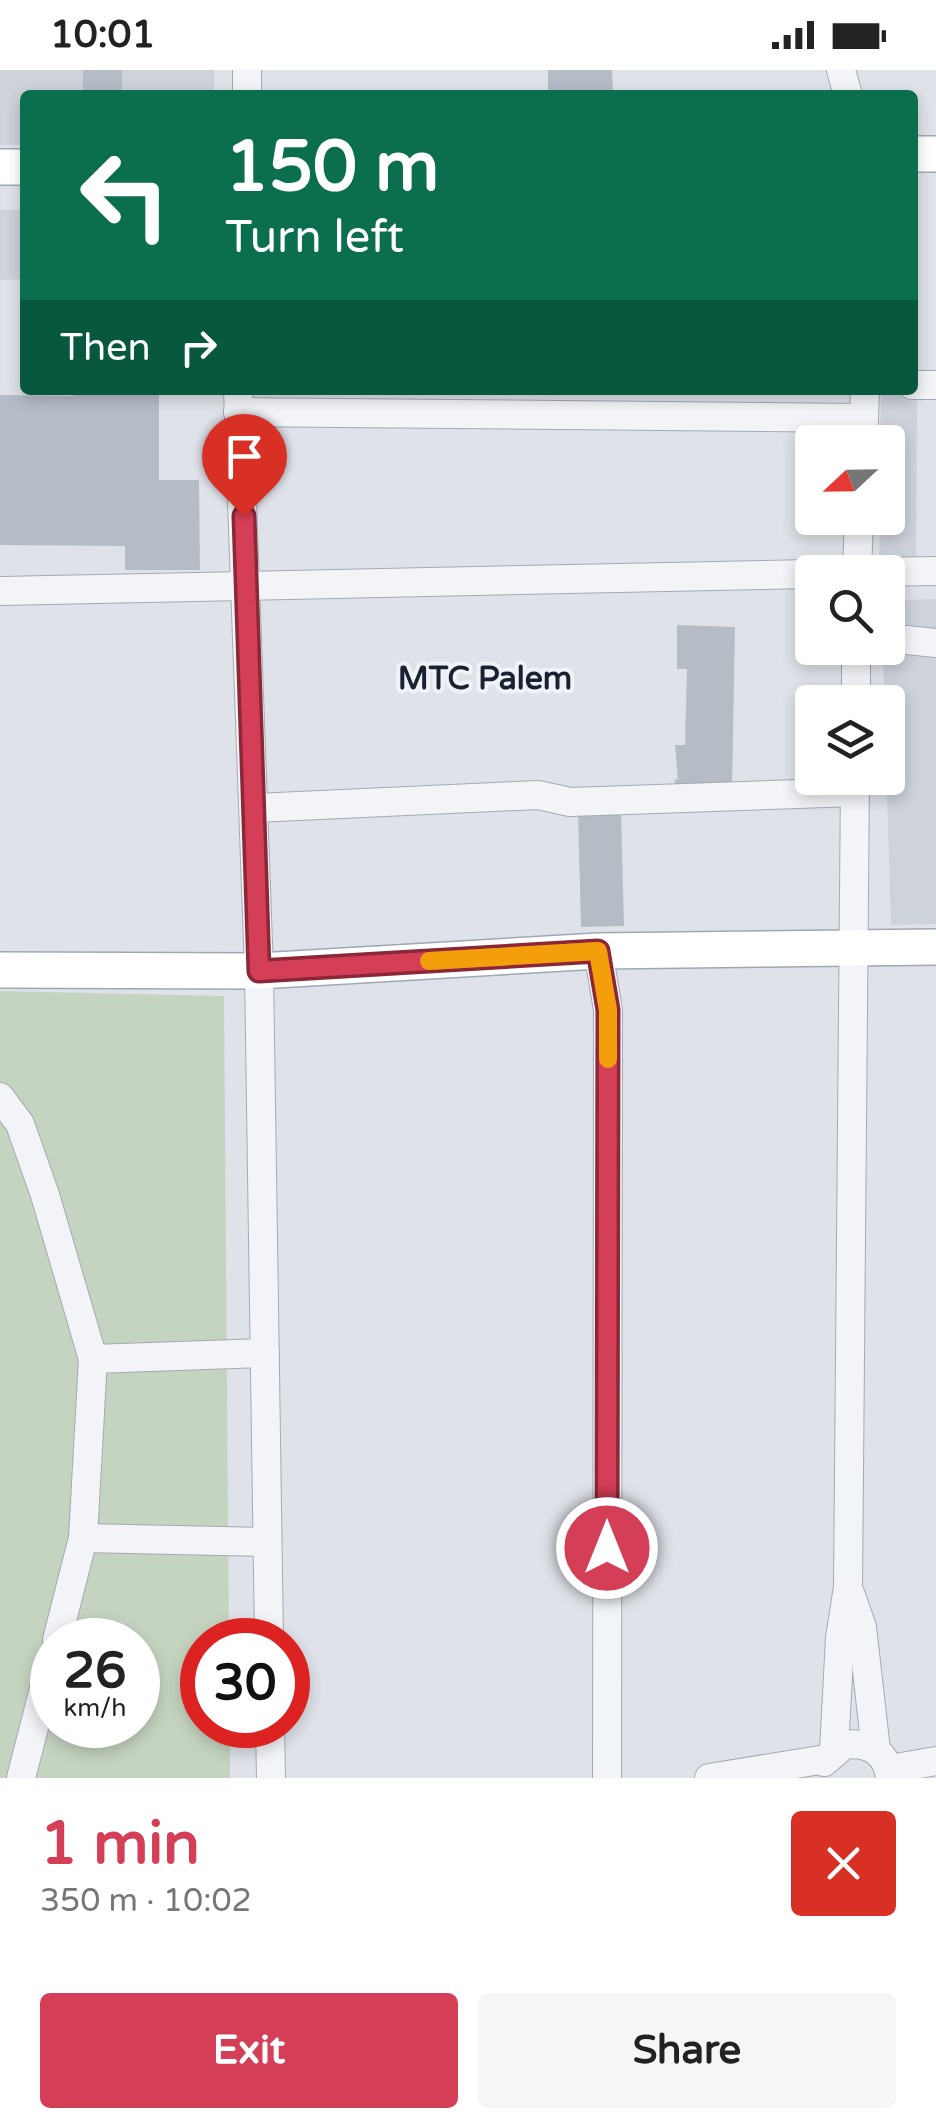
<!DOCTYPE html>
<html lang="en">
<head>
<meta charset="utf-8">
<style>
	body { margin:0; font-family:"Varela Round",sans-serif; background:#f6f6f6; color:#222; height:100vh; display:flex; flex-direction:column; font-size:38px; white-space:nowrap }
	* { box-sizing:border-box; margin:0 }
	p { font-size:32px; color:#767676 }
	.icon { flex:none; width:55px; height:55px; fill:none; stroke:currentColor; stroke-width:2; stroke-linecap:round; stroke-linejoin:round }
	.map { position:relative; height:1708px; overflow:hidden }
	.details { display:flex; flex-direction:column; background:#fff; flex:1 }
	.details>* { flex:none }
	.banner { position:absolute; left:20px; top:20px; width:898px; height:305px; border-radius:10px; box-shadow:0 5px 15px #0003; background:#0b6e4f; color:#fff; overflow:hidden }
	.needle { width:65px; rotate:248deg }
	.buttons { position:absolute; left:795px; top:355px; display:grid; gap:20px }
	.buttons a { display:grid; place-items:center; width:110px; height:110px; border-radius:10px; background:#fff; box-shadow:0 5px 15px #0003; font-size:50px }
	.speed { position:absolute; left:30px; top:1548px; display:flex; gap:20px; font-size:50px; font-weight:700; text-align:center }
	.speed>* { display:grid; place-content:center; width:130px; height:130px; border-radius:50%; background:#fff; box-shadow:0 5px 15px #0003; line-height:1 }
	.speed small { font-size:25px; font-weight:400 }
	.speed .limit { border:15px solid #d22; background:#fff; color:#111 }
	.pin { position:absolute; display:grid; place-items:center; width:85px; height:85px; color:#fff; margin:-102px -42px; border-radius:50% 50% 50% 0; rotate:-45deg; box-shadow:0 0 10px #0007 }
	.pin .icon { rotate:45deg }
	.me { position:absolute; width:110px; margin:-55px; rotate:0deg; stroke-linejoin:round; filter:drop-shadow(0 0 8px #0008) }
	.turn { display:flex; align-items:center; gap:35px; height:210px; padding:0 40px; font-size:45px }
	.turn .icon { width:130px; height:130px; stroke-width:2.5 }
	.turn b { display:block; font-size:70px; line-height:85px }
	.then { display:flex; align-items:center; height:95px; padding:0 40px; background:#0003; gap:20px; font-size:38px }
	.round { display:grid; place-items:center; flex:none; width:105px; height:105px; border-radius:10px; background:#f6f6f6 }
	.overview { display:flex; align-items:center; justify-content:space-between; height:170px; padding:0 40px }
	h1 { font-size:60px; font-weight:700; line-height:75px; color:#d43e56 }
	.button { display:flex; gap:20px; margin-top:auto; padding:20px 40px }
	.button a { flex:1; height:115px; border-radius:10px; background:#d43e56; color:#fff; font-size:40px; font-weight:700; line-height:115px; text-align:center }
	.button a+a { background:#f6f6f6; color:#222 }
	.status { display:flex; justify-content:space-between; align-items:center; height:70px; padding:0 50px; background:#fff; direction:ltr }
	.status svg { height:28px; fill:currentColor }
	.map>svg:first-child { display:block }
	.built { fill:#cdd2db }
	.green { fill:#c5d4c0; fill-rule:evenodd }
	.building { fill:#b6bcc6 }
	.lines { fill:none; stroke-linecap:round; stroke-linejoin:round }
	.minor-casing { stroke:#a4aab3; stroke-width:30 }
	.major-casing { stroke:#9ea8b5; stroke-width:38 }
	.minor { stroke:#f2f4f7; stroke-width:28 }
	.major { stroke:#fff; stroke-width:35 }
	.route-casing { stroke:#8a2838; stroke-width:25 }
	.route { stroke:#d43e56; stroke-width:18 }
	.slow { stroke:#f59e0b; stroke-width:18 }
	.labels { text-anchor:middle; stroke-width:8; stroke-linejoin:round; paint-order:stroke }
	.neighbourhood-label { font-size:32px; font-weight:bold; fill:#1a2232; stroke:#eff2f7 }
</style>
</head>
<body>
<div class="status"><b>10:01</b><svg viewBox="0 0 49 12"><path d="M0 12V9h3v3zM5 12V6h3v6zM10 12V3h3v9zM15 12V0h3v12zM26 1h20v11H26zM47 4h2v5h-2z"/></svg></div>
<div class="map">
<svg width="936" height="1708" viewBox="0 0 936 1708">
	<rect width="100%" height="100%" fill="#dfe3e9"/>
	<g class="built">
		<polygon points="0,0 214,0 214,25 25,25 25,75 0,75"/>
		<polygon points="0,140 25,140 25,209 0,210"/>
		<polygon points="912,204 918,204 916,494 879,494 880,448 888,448 888,372 880,372 881,320 912,320"/>
		<polygon points="936,529 936,854 891,855 883,587 897,530"/>
	</g>
	<path class="green" d="M0,921L224,926L229,1570H202V1655H230V1708H0ZM52,1570H138V1655H52Z"/>
	<g class="building">
		<rect x="83" y="0" width="39" height="25"/>
		<polygon points="548,0 612,0 613,25 548,25"/>
		<polygon points="73,320 159,320 159,410 199,410 200,500 125,500 125,476 0,475 0,325 73,326"/>
		<polygon points="677,555 735,557 732,720 674,719 675,709 678,710 675,675 685,675 687,599 677,599"/>
		<polygon points="578,741 621,741 624,856 581,857"/>
	</g>
	<g class="lines">
		<defs>
			<g id="minor">
				<polyline points="841,0 848,25"/>
				<polyline points="247,25 247,0"/>
				<polyline points="912,315 936,315"/>
				<polyline points="238,320 259,901 269,1570"/>
				<polyline points="238,342 864,348"/>
				<polyline points="863,372 865,320"/>
				<polyline points="857,502 859,448"/>
				<polyline points="876,502 936,501"/>
				<polyline points="0,521 812,504"/>
				<polyline points="888,568 936,573"/>
				<polyline points="856,632 856,578"/>
				<polyline points="255,738 538,725 570,732 855,722"/>
				<polyline points="598,881 608,940 607,1708"/>
				<polyline points="0,1027 20,1054 45,1125 93,1289 83,1468 57,1570"/>
				<polyline points="93,1289 265,1283"/>
				<polyline points="83,1468 267,1472"/>
				<polyline points="850,1523 862,1557 876,1680"/>
				<polyline points="270,1655 271,1708"/>
				<polyline points="834,1680 840,1568 848,1517 855,708"/>
				<path d="M824,1692L844,1675C868,1671 887,1682 890,1708"/>
				<polyline points="890,1699 936,1691"/>
				<polyline points="21,1708 52,1588"/>
				<polyline points="709,1708 826,1689"/>
			</g>
			<g id="major">
				<polyline points="912,84 936,84"/>
				<polyline points="0,97 25,97"/>
				<polyline points="0,900 259,901 598,881 936,877"/>
			</g>
		</defs>
		<use href="#minor" class="minor-casing"/>
		<use href="#major" class="major-casing"/>
		<use href="#minor" class="minor"/>
		<use href="#major" class="major"/>
	</g>
	<g class="lines">
		<defs>
			<polyline id="route" points="244,446 259,901 598,881 608,940 607,1478"/>
		</defs>
		<use href="#route" class="route-casing"/>
		<use href="#route" class="route"/>
		<polyline class="slow" points="429,891 598,881 608,940 608,989"/>
	</g>
	<g class="labels">
		<g class="neighbourhood-label">
			<text x="485" y="619">MTC Palem</text>
		</g>
	</g>
</svg>
<div class="buttons">
<a><svg class="needle" viewBox="-14 -14 28 28"><path d="M0-13l5 13h-10z" fill="#e53935"/><path d="M0 13l5-13h-10z" fill="#767676"/></svg></a>
<a><svg class="icon" aria-label="search" viewBox="0 0 24 24"><circle cx="10" cy="10" r="6"/><path d="M15 15l6 6"/></svg></a>
<a><svg class="icon" aria-label="layers" viewBox="0 0 24 24"><path d="M12 4l9 5-9 5-9-5zM3 14l9 5 9-5"/></svg></a>
</div>
<div class="speed"><div>26<small>km/h</small></div><div class="limit">30</div></div>
<div class="pin" style="left:244px;top:446px;background:#d93025"><svg class="icon" aria-label="arrive" viewBox="0 0 24 24"><path d="M6 21V4h12l-3 4 3 4H6"/></svg></div>
<svg class="me" style="left:607px;top:1478px" viewBox="-20 -20 40 40"><circle r="17" fill="#d43e56" stroke="#fff" stroke-width="3"/><path d="M0-11L8 9 0 5-8 9z" fill="#fff"/></svg>
<div class="banner">
<div class="turn"><svg class="icon" aria-label="left" viewBox="0 0 24 24"><path d="M17 20v-9H6M10 6l-5 5 5 5"/></svg><div><b>150 m</b>Turn left</div></div>
<div class="then">Then<svg class="icon" aria-label="right" viewBox="0 0 24 24"><path d="M7 20v-9h11M14 6l5 5-5 5"/></svg></div>
</div>
</div>
<section class="details">
<div class="overview"><div><h1>1 min</h1><p>350 m · 10:02</p></div><a class="round" style="background:#d93025;color:#fff"><svg class="icon" aria-label="close" viewBox="0 0 24 24"><path d="M6 6l12 12M18 6L6 18"/></svg></a></div>
<div class="button"><a>Exit</a><a>Share</a></div>
</section>
</body>
</html>
